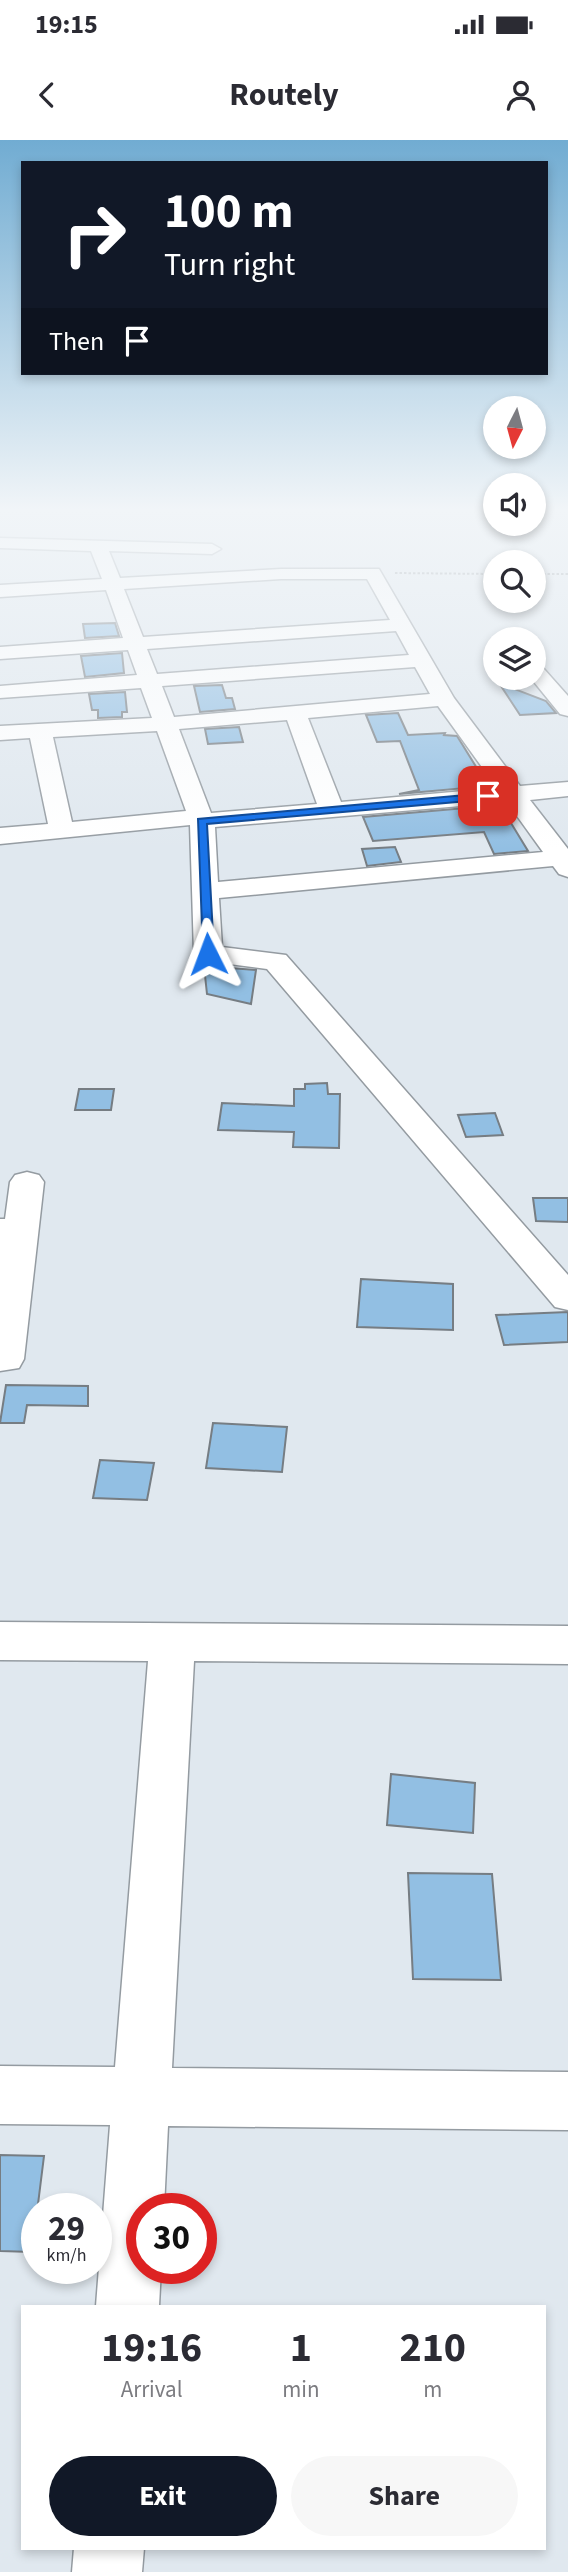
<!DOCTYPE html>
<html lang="en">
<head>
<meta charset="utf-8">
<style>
	body { margin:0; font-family:"Source Sans 3",sans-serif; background:#f7f7f7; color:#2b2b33; height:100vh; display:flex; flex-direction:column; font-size:26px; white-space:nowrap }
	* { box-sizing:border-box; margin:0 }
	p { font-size:23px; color:#7c7c81 }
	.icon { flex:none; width:38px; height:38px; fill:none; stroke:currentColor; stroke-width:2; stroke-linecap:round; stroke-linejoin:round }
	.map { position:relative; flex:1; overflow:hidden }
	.drawer { position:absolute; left:21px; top:2165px; width:525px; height:245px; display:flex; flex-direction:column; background:#fff; border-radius:0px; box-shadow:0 4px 10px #0003 }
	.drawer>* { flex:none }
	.guide { position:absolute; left:21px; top:21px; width:527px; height:214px; border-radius:0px; box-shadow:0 4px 10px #0003; background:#111827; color:#fff; overflow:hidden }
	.needle { width:46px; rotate:186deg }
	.buttons { position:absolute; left:483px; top:256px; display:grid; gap:14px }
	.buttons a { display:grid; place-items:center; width:63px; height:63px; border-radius:50%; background:#fff; box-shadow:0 4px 10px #0003; font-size:35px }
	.speed { position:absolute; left:21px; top:2053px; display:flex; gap:14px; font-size:35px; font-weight:700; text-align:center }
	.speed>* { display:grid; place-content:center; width:91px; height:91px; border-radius:50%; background:#fff; box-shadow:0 4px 10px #0003; line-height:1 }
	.speed small { font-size:18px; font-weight:400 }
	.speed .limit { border:10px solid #d22; background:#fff; color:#111 }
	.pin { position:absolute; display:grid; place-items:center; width:60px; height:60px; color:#fff; margin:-30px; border-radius:14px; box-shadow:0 4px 10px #0006 }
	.me { position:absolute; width:77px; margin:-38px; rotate:357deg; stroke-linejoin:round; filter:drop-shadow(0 0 5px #0008) }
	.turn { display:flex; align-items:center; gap:24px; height:147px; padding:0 28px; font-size:32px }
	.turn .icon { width:91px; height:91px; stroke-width:2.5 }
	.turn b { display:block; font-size:49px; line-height:60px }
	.then { display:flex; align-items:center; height:66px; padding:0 28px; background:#0003; gap:14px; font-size:26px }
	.eta { display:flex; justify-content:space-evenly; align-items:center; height:119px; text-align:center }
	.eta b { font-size:42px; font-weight:700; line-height:49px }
	.cta { display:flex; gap:14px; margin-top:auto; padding:14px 28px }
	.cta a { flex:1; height:80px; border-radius:42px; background:#111827; color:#fff; font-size:28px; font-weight:700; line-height:80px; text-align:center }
	.cta a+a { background:#f7f7f7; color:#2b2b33 }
	.status { display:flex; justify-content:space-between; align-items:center; height:49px; padding:0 35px; background:#fff; direction:ltr }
	.status svg { height:19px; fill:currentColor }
	header { display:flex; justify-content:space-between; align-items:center; height:91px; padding:0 28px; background:#fff; font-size:32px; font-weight:700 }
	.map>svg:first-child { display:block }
	.building { fill:#92bfe3; stroke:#767d83; stroke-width:2 }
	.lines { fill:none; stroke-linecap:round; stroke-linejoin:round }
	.minor-casing { stroke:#949ba1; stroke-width:3 }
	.path { stroke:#92989d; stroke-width:2; stroke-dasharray:2.5 2; stroke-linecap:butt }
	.minor { fill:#fff; fill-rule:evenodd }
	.route { fill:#1a73e8; stroke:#114b97; stroke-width:2 }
</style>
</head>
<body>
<div class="status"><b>19:15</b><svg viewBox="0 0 49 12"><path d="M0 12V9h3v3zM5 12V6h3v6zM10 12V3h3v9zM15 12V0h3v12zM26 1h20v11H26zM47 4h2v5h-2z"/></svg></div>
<header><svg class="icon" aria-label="back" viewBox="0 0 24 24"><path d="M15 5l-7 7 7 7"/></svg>Routely<svg class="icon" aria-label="person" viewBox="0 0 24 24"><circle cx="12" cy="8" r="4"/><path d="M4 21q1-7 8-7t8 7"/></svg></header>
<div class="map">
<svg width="568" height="2432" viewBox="0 0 568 2432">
	<rect width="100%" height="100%" fill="#e0e8ef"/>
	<g class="building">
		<polygon points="115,483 119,496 85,498 83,484"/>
		<polygon points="122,513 124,533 85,537 81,516"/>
		<polygon points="499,543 546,561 556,573 520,575"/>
		<polygon points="222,545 226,558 232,558 235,569 200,572 194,546"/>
		<polygon points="125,552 127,572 122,572 122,577 98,578 98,570 92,570 89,554"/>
		<polygon points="398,573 408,595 445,593 444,595 457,596 488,646 399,654 419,650 400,601 377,602 366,575"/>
		<polygon points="239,587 243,602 208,604 205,589"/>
		<polygon points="500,665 528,711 494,714 484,692 373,701 363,677"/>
		<polygon points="395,707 401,722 367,726 362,709"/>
		<polygon points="204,826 256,830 251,864 207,854"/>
		<polygon points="327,943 328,954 340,954 339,1008 293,1007 294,992 218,990 222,963 294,966 294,949 305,949 305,944"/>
		<polygon points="79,949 114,949 111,970 75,970"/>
		<polygon points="495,973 503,995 466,997 458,975"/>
		<polygon points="533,1058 568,1058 568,1082 536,1081"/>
		<polygon points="361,1139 453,1144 453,1190 357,1187"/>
		<polygon points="568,1172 568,1202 504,1205 496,1175"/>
		<polygon points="6,1245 88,1246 88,1266 27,1265 24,1283 0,1283"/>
		<polygon points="213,1283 287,1287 282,1332 206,1328"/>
		<polygon points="100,1320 154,1323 147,1360 93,1358"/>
		<polygon points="391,1634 475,1643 473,1693 387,1685"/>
		<polygon points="408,1733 492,1734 501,1840 413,1839"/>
		<polygon points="0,2015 44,2016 32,2112 0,2111"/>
	</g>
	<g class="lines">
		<defs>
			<g id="minor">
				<path d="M0,398L212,404L221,409L212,414L109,411L120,438L281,429H379L454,558L520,646L568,642V656L530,660L568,709V737L559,734L553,726L219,758L222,807L286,815L568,1135V1170L555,1167L267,829L198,820L194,814L190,685L0,704V688L48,684L30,598L0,600V586L152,578L141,548L0,558V546L137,535L128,510L0,519V507L123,498L106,450L0,457V445L102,439L91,411L0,408ZM281,439H367L390,480L143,497L124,449ZM396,491L409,515L157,534L147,509ZM415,527L430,554L174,577L162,546ZM438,566L497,648L341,662L308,578ZM287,580L317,664L211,673L179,589ZM157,591L186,671L72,682L53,597ZM507,662L543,712L218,742L215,687Z"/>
				<polygon points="537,527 544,529 568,556 568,576 560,574 530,537 534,537 534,528"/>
				<polygon points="27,1032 39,1035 44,1042 24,1219 19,1228 0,1231 0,1079 5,1079 10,1042 15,1035"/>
				<polygon points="0,1482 568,1486 568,1524 194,1521 172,1928 568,1932 568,1990 168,1986 164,2068 142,2068 142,2128 161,2128 159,2166 96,2166 110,1985 0,1984 0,1926 115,1927 148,1521 0,1520"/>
				<polygon points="74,2408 144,2408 142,2432 72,2432"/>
			</g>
		</defs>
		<use href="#minor" class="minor-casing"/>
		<g class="path">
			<polyline points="395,433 495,434"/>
			<polyline points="534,434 568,434"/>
		</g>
		<use href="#minor" class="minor"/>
	</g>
	<linearGradient id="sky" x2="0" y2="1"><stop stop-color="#71acd2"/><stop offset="0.52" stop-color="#f1f5f8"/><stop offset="1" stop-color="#f1f5f8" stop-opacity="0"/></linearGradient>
	<rect width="568" height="710" fill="url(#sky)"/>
	<polygon class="route" points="488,653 493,656 491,659 207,684 214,814 208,817 203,814 198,679"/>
</svg>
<div class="buttons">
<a><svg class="needle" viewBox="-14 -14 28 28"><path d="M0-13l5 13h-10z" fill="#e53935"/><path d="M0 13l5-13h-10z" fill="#7c7c81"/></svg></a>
<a><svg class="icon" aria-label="sound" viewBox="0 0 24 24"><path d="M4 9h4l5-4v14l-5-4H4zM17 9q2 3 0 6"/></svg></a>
<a><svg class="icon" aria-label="search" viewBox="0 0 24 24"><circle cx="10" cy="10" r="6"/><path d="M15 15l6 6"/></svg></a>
<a><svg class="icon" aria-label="layers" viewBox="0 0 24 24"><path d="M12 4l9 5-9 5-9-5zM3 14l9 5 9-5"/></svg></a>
</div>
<div class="speed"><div>29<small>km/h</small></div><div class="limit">30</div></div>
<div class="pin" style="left:488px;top:656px;background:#d93025"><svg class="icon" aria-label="arrive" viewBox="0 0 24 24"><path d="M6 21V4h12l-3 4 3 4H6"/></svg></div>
<svg class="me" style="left:208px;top:814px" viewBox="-20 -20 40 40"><path d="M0-17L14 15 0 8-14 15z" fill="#1a73e8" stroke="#fff" stroke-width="4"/></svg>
<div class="guide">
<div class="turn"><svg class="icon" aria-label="right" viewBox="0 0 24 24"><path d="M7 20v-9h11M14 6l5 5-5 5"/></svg><div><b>100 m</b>Turn right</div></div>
<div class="then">Then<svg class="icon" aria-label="arrive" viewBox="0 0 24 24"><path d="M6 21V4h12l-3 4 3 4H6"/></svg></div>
</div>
<section class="drawer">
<div class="eta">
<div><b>19:16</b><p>Arrival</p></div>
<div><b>1</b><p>min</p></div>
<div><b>210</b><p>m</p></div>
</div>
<div class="cta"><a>Exit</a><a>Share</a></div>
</section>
</div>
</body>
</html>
